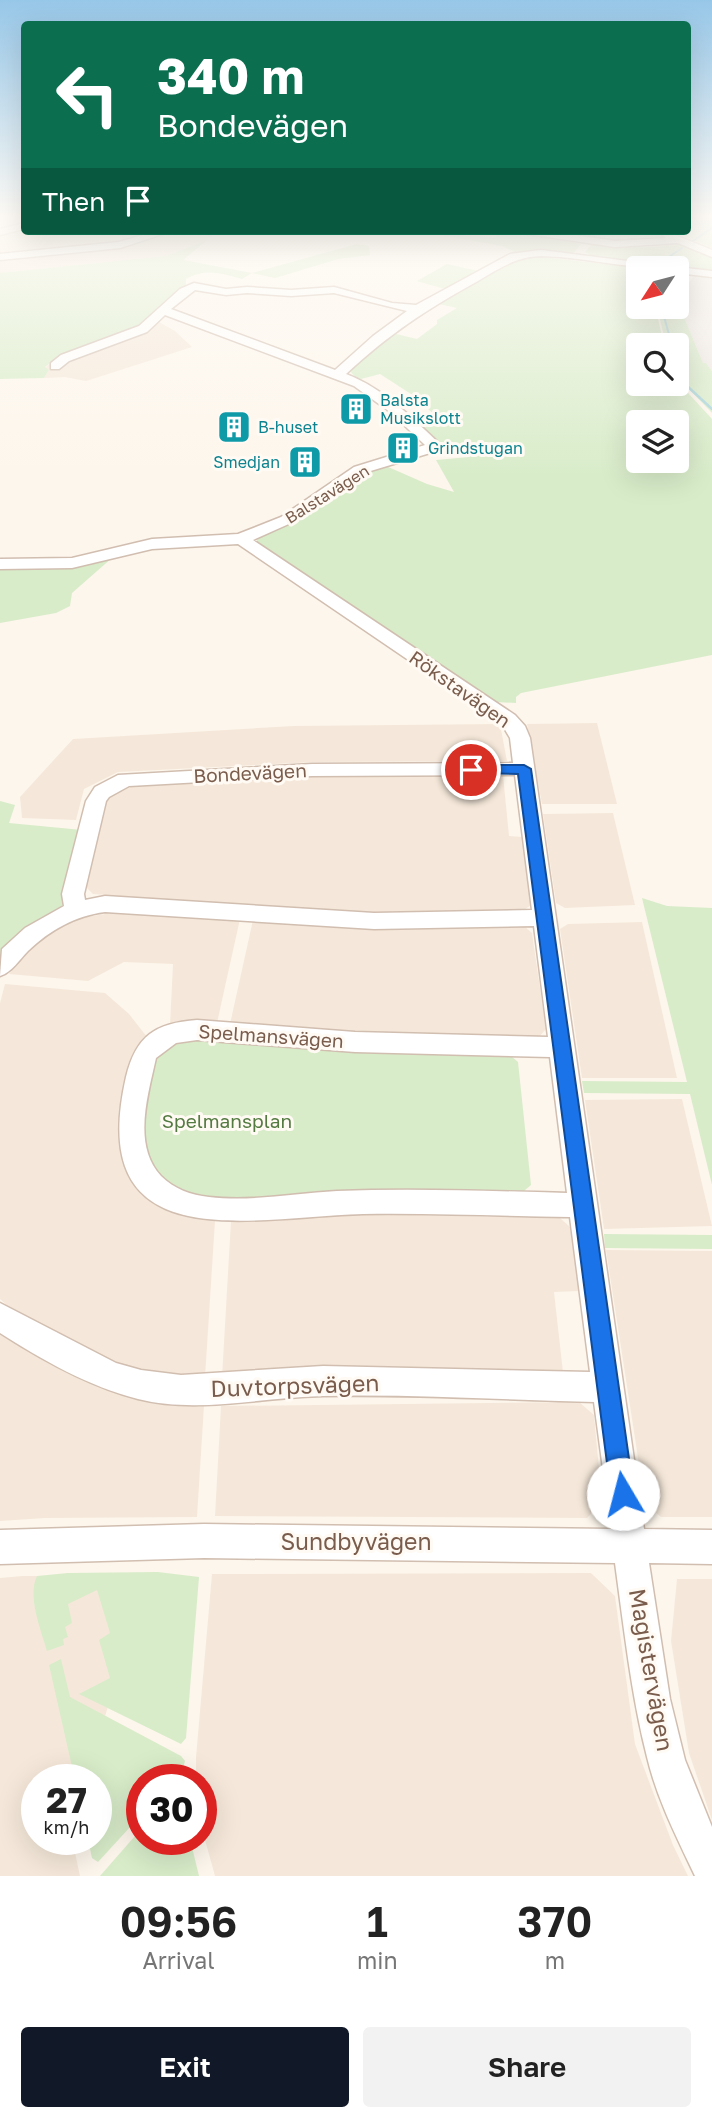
<!DOCTYPE html>
<html lang="en">
<head>
<meta charset="utf-8">
<style>
	body { margin:0; font-family:"Golos Text",sans-serif; background:#f2f2f2; color:#222; height:100vh; display:flex; flex-direction:column; font-size:26px; white-space:nowrap }
	* { box-sizing:border-box; margin:0 }
	p { font-size:23px; color:#767676 }
	.icon { flex:none; width:38px; height:38px; fill:none; stroke:currentColor; stroke-width:2; stroke-linecap:round; stroke-linejoin:round }
	.map { position:relative; height:1876px; overflow:hidden }
	.drawer { display:flex; flex-direction:column; background:#fff; flex:1 }
	.drawer>* { flex:none }
	.guide { position:absolute; left:21px; top:21px; width:670px; height:214px; border-radius:7px; box-shadow:0 7px 28px #0002; background:#0b6e4f; color:#fff; overflow:hidden }
	.needle { width:46px; rotate:234deg }
	.fabs { position:absolute; left:626px; top:256px; display:grid; gap:14px }
	.fabs a { display:grid; place-items:center; width:63px; height:63px; border-radius:7px; background:#fff; box-shadow:0 7px 28px #0002; font-size:35px }
	.speed { position:absolute; left:21px; top:1764px; display:flex; gap:14px; font-size:35px; font-weight:700; text-align:center }
	.speed>* { display:grid; place-content:center; width:91px; height:91px; border-radius:50%; background:#fff; box-shadow:0 7px 28px #0002; line-height:1 }
	.speed small { font-size:18px; font-weight:400 }
	.speed .limit { border:10px solid #d22; background:#fff; color:#111 }
	.pin { position:absolute; display:grid; place-items:center; width:60px; height:60px; color:#fff; margin:-30px; border:4px solid #fff; border-radius:50%; box-shadow:0 2px 7px #0007 }
	.me { position:absolute; width:77px; margin:-38px; rotate:352deg; stroke-linejoin:round; filter:drop-shadow(0 0 5px #0008) }
	.turn { display:flex; align-items:center; gap:24px; height:147px; padding:0 21px; font-size:32px }
	.turn .icon { width:91px; height:91px; stroke-width:2.5 }
	.turn b { display:block; font-size:49px; line-height:60px }
	.then { display:flex; align-items:center; height:66px; padding:0 21px; background:#0003; gap:14px; font-size:26px }
	.eta { display:flex; justify-content:space-evenly; align-items:center; height:119px; text-align:center }
	.eta b { font-size:42px; font-weight:600; line-height:49px }
	.cta { display:flex; gap:14px; margin-top:auto; padding:14px 21px }
	.cta a { flex:1; height:80px; border-radius:7px; background:#111827; color:#fff; font-size:28px; font-weight:600; line-height:80px; text-align:center }
	.cta a+a { background:#f2f2f2; color:#222 }
	.map>svg:first-child { display:block }
	.residential { fill:#f5e8da }
	.industrial { fill:#efe9e4 }
	.green { fill:#d8ecc9; fill-rule:evenodd }
	.lines { fill:none; stroke-linecap:round; stroke-linejoin:round }
	.stream-far1 { stroke:#a5d3da; stroke-width:2 }
	.stream { stroke:#a5d3da; stroke-width:2.5 }
	.minor-casing { stroke:#d1beb0; stroke-width:3 }
	.minor { fill:#fff; fill-rule:evenodd }
	.route { fill:#1a73e8; stroke:#114b97; stroke-width:2 }
	.labels { text-anchor:middle; stroke-width:6; stroke-linejoin:round; paint-order:stroke }
	.far-culture-label { font-size:16px; fill:#0d838f; stroke:#fffaf3; text-anchor:start }
	.far-street-label { font-size:16px; fill:#7a5c4d; stroke:#fffaf3 }
	.street-label { font-size:19px; fill:#7a5c4d; stroke:#fffaf3 }
	.park-label { font-size:19px; fill:#537a41; stroke:#fffaf3 }
	.near-street-label { font-size:23px; fill:#7a5c4d; stroke:#fffaf3 }
</style>
</head>
<body>
<div class="map">
<svg width="712" height="1876" viewBox="0 0 712 1876">
	<rect width="100%" height="100%" fill="#fdf6ec"/>
	<g class="residential">
		<polygon points="24,228 24,231 161,231 137,240 0,256 0,234"/>
		<polygon points="169,231 219,231 206,241 165,256 0,273 0,259 121,247 157,238"/>
		<polygon points="149,321 159,322 175,331 192,347 86,381 65,377 44,378 49,370 45,368 53,360"/>
		<polygon points="597,723 617,804 542,804 527,724"/>
		<polygon points="500,724 507,761 314,762 118,772 84,789 76,820 22,818 20,797 73,739 293,726"/>
		<polygon points="314,774 503,775 509,836 523,837 531,905 524,910 372,914 93,894 86,887 106,799 135,785"/>
		<polygon points="613,813 635,905 565,908 556,903 543,814"/>
		<polygon points="118,912 240,919 217,1023 193,1021 170,1025 173,964 124,962 88,981 9,974 35,943 59,927 86,917"/>
		<polygon points="253,920 389,929 524,926 532,933 546,1029 539,1037 350,1034 230,1024"/>
		<polygon points="642,922 677,1078 582,1078 560,929 568,924"/>
		<polygon points="5,984 105,993 129,1014 147,1037 132,1055 118,1139 129,1176 139,1190 169,1212 215,1221 205,1378 164,1375 125,1366 51,1331 8,1306 0,1299 0,1003"/>
		<polygon points="682,1099 712,1226 604,1229 585,1100"/>
		<polygon points="363,1214 560,1218 570,1227 579,1291 554,1292 563,1372 359,1366 222,1377 231,1221"/>
		<polygon points="606,1250 712,1251 712,1517 661,1517 645,1503"/>
		<polygon points="0,1335 81,1379 120,1394 171,1405 204,1406 197,1517 45,1518 0,1521"/>
		<polygon points="579,1402 594,1415 602,1502 587,1518 215,1516 221,1406"/>
		<polygon points="591,1573 615,1596 635,1744 673,1845 688,1876 215,1876 202,1829 201,1780 196,1780 196,1757 212,1574"/>
		<polygon points="22,1576 149,1576 85,1780 37,1780 37,1839 72,1839 80,1876 0,1876 0,1578"/>
		<polygon points="677,1579 712,1579 712,1820 689,1753 671,1641"/>
	</g>
	<polygon class="industrial" points="695,274 712,276 712,371 706,363 703,363 677,300"/>
	<g class="green">
		<polygon points="688,218 712,218 712,248 672,231 688,231"/>
		<path d="M421,231H454V234C468,237 479,235 493,238L502,231H509L581,244L572,255L527,251L503,257L514,251L501,246Z"/>
		<path d="M575,231H654L664,236C647,250 590,239 569,236Z"/>
		<path d="M206,241L183,260L252,273L357,244L369,246L370,255L338,259L275,278L252,273L242,279C221,273 205,268 186,279V285L142,326L54,360L45,367L49,370L44,378L0,379V273L165,256Z"/>
		<polygon points="591,245 647,247 681,245 712,258 712,273 600,260 585,252"/>
		<path d="M532,256L639,268V306H655L664,345H639V383H677V381L712,419V655L521,693L516,697V703L495,702L257,546L256,542L259,537L332,490L339,496L354,479L368,470L386,466L427,484L454,492L436,460L469,457L472,453L444,449L395,404L402,402L405,405L400,406L423,427L444,423L411,394L380,374L361,379L390,398L398,399L391,400L356,378L349,370L376,342L416,318L396,334L417,339L437,324V320L457,308L439,304L418,315L504,262ZM639,422H677V460H639Z"/>
		<polygon points="447,264 478,271 445,289 417,281"/>
		<polygon points="677,300 703,363 706,363 712,371 712,413 679,379 677,345 666,345 657,306 677,306"/>
		<polygon points="113,557 72,593 70,606 56,613 0,623 0,568"/>
		<polygon points="0,801 15,805 9,823 82,830 64,906 11,944 0,957"/>
		<polygon points="642,898 667,906 712,908 712,1185 690,1094 584,1093 582,1081 687,1082"/>
		<polygon points="189,1036 505,1051 518,1062 531,1185 518,1196 219,1203 186,1194 161,1180 140,1140 149,1065 156,1051"/>
		<polygon points="604,1234 712,1235 712,1249 605,1248"/>
		<path d="M158,1572L199,1577L186,1738L181,1744L79,1694L110,1678L99,1640L110,1633L97,1590L68,1604L72,1623L65,1627L68,1637L63,1639L64,1645L47,1651C41,1630 27,1596 37,1576L68,1573Z"/>
		<polygon points="61,1659 70,1697 181,1756 185,1761 183,1768 173,1780 142,1780 142,1814 98,1862 92,1858 88,1839 96,1839 96,1780 75,1780 49,1665"/>
		<polygon points="142,1828 142,1839 190,1839 199,1876 100,1876"/>
	</g>
	<g class="lines">
		<g class="stream-far1">
			<polyline points="693,241 712,228"/>
			<polyline points="656,266 682,248"/>
			<polyline points="661,306 672,345"/>
		</g>
		<polyline class="stream" points="677,366 686,385 712,409"/>
		<defs>
			<g id="minor">
				<polygon points="24,223 24,229 0,235 0,229"/>
				<polygon points="156,231 172,231 120,248 0,260 0,254 119,242"/>
				<polygon points="522,231 548,231 615,241 666,238 663,235 668,232 712,250 712,257 678,243 615,247 527,234"/>
				<path d="M541,250L659,265L664,268C623,268 583,257 542,256C517,256 498,269 478,281C427,309 389,334 346,374C383,388 411,417 440,444V450L364,473L291,523L253,540L515,715L525,726L530,738L644,1529L712,1530V1564L649,1563L670,1699L685,1760L712,1827V1876H695C677,1838 657,1799 647,1757C631,1694 624,1628 615,1563L204,1558L0,1564V1530L204,1524L611,1529L594,1402C504,1400 413,1394 323,1396C263,1397 198,1414 138,1399C90,1387 42,1360 0,1333V1303L116,1363L141,1370L181,1375L323,1366L590,1372L570,1217C501,1216 432,1213 363,1214C250,1217 84,1261 126,1077C136,1036 155,1023 197,1020L355,1032L548,1037L534,926L374,929L105,912C75,916 50,930 28,951C19,960 12,972 0,976L2,949L25,928L64,906L62,894L86,801L95,787L118,775L312,764L513,763L510,738L501,723L238,544L152,549L72,568L0,569V559L72,558L152,539L238,534L281,517L354,467L425,445L390,412L354,386L165,315L147,332L69,361L59,369H51V363L61,355L139,326L180,289L194,283L226,289L247,287L291,290L334,287L392,303L416,305L510,254ZM195,290L226,295L247,293L291,296L334,293L407,311L373,336L335,370L171,309ZM515,775L532,910L374,913L105,896L85,900L84,894L106,801L109,797L129,786L312,776ZM197,1040L355,1052L550,1057L567,1193C491,1191 414,1188 337,1191C295,1193 252,1202 209,1197C191,1195 174,1189 161,1176C132,1145 148,1095 156,1058L176,1043Z"/>
				<polygon points="677,267 712,271 712,277 677,273 677,268 673,268"/>
			</g>
		</defs>
		<use href="#minor" class="minor-casing"/>
		<use href="#minor" class="minor"/>
	</g>
	<linearGradient id="sky" x2="0" y2="1"><stop stop-color="#97c7e8"/><stop offset="0.45" stop-color="#fefbf6"/><stop offset="1" stop-color="#fefbf6" stop-opacity="0"/></linearGradient>
	<rect width="712" height="480" fill="url(#sky)"/>
	<polygon class="route" points="471,765 524,765 531,769 634,1494 631,1502 623,1505 615,1502 611,1494 518,774 466,773 464,770"/>
	<defs>
		<symbol id="building-square" viewBox="-11 -11 22 22"><rect x="-9" y="-9" width="18" height="18" rx="4" fill="#0f9aa8" stroke="#fffaf3"/><path d="M-4-6H4V6H1V3H-1V6H-4ZM-2.5-4.3h1.7v1.8h-1.7ZM.8-4.3h1.7v1.8H.8ZM-2.5-1h1.7V.8h-1.7ZM.8-1h1.7V.8H.8Z" fill="#fff"/></symbol>
	</defs>
	<g fill-rule="evenodd">
		<use href="#building-square" x="337" y="390" width="38" height="38"/>
		<use href="#building-square" x="215" y="408" width="38" height="38"/>
		<use href="#building-square" x="384" y="429" width="38" height="38"/>
		<use href="#building-square" x="286" y="443" width="38" height="38"/>
	</g>
	<g class="labels">
		<g class="far-culture-label">
			<text x="380" y="406">Balsta<tspan x="380" dy="18">Musikslott</tspan></text>
			<text x="258" y="433">B-huset</text>
			<text x="428" y="454">Grindstugan</text>
			<text x="280" y="468" text-anchor="end">Smedjan</text>
		</g>
		<g class="far-street-label">
			<text transform="translate(327 494) rotate(-32)" y="6">Balstavägen</text>
		</g>
		<g class="street-label">
			<text transform="translate(460 689) rotate(35)" y="7">Rökstavägen</text>
			<text transform="translate(250 773) rotate(-3)" y="7">Bondevägen</text>
			<text transform="translate(271 1036) rotate(4)" y="7">Spelmansvägen</text>
		</g>
		<g class="park-label">
			<text x="227" y="1128">Spelmansplan</text>
		</g>
		<g class="near-street-label">
			<text transform="translate(295 1386) rotate(-2)" y="8">Duvtorpsvägen</text>
			<text x="356" y="1550">Sundbyvägen</text>
			<text transform="translate(651 1670) rotate(80)" y="8">Magistervägen</text>
		</g>
	</g>
</svg>
<div class="fabs">
<a><svg class="needle" viewBox="-14 -14 28 28"><path d="M0-13l5 13h-10z" fill="#e53935"/><path d="M0 13l5-13h-10z" fill="#767676"/></svg></a>
<a><svg class="icon" aria-label="search" viewBox="0 0 24 24"><circle cx="10" cy="10" r="6"/><path d="M15 15l6 6"/></svg></a>
<a><svg class="icon" aria-label="layers" viewBox="0 0 24 24"><path d="M12 4l9 5-9 5-9-5zM3 14l9 5 9-5"/></svg></a>
</div>
<div class="speed"><div>27<small>km/h</small></div><div class="limit">30</div></div>
<div class="pin" style="left:471px;top:770px;background:#d93025"><svg class="icon" aria-label="arrive" viewBox="0 0 24 24"><path d="M6 21V4h12l-3 4 3 4H6"/></svg></div>
<svg class="me" style="left:623px;top:1494px" viewBox="-20 -20 40 40"><circle r="19" fill="#fff"/><path d="M0-13L10 11 0 6-10 11z" fill="#1a73e8"/></svg>
<div class="guide">
<div class="turn"><svg class="icon" aria-label="left" viewBox="0 0 24 24"><path d="M17 20v-9H6M10 6l-5 5 5 5"/></svg><div><b>340 m</b>Bondevägen</div></div>
<div class="then">Then<svg class="icon" aria-label="arrive" viewBox="0 0 24 24"><path d="M6 21V4h12l-3 4 3 4H6"/></svg></div>
</div>
</div>
<section class="drawer">
<div class="eta">
<div><b>09:56</b><p>Arrival</p></div>
<div><b>1</b><p>min</p></div>
<div><b>370</b><p>m</p></div>
</div>
<div class="cta"><a>Exit</a><a>Share</a></div>
</section>
</body>
</html>
